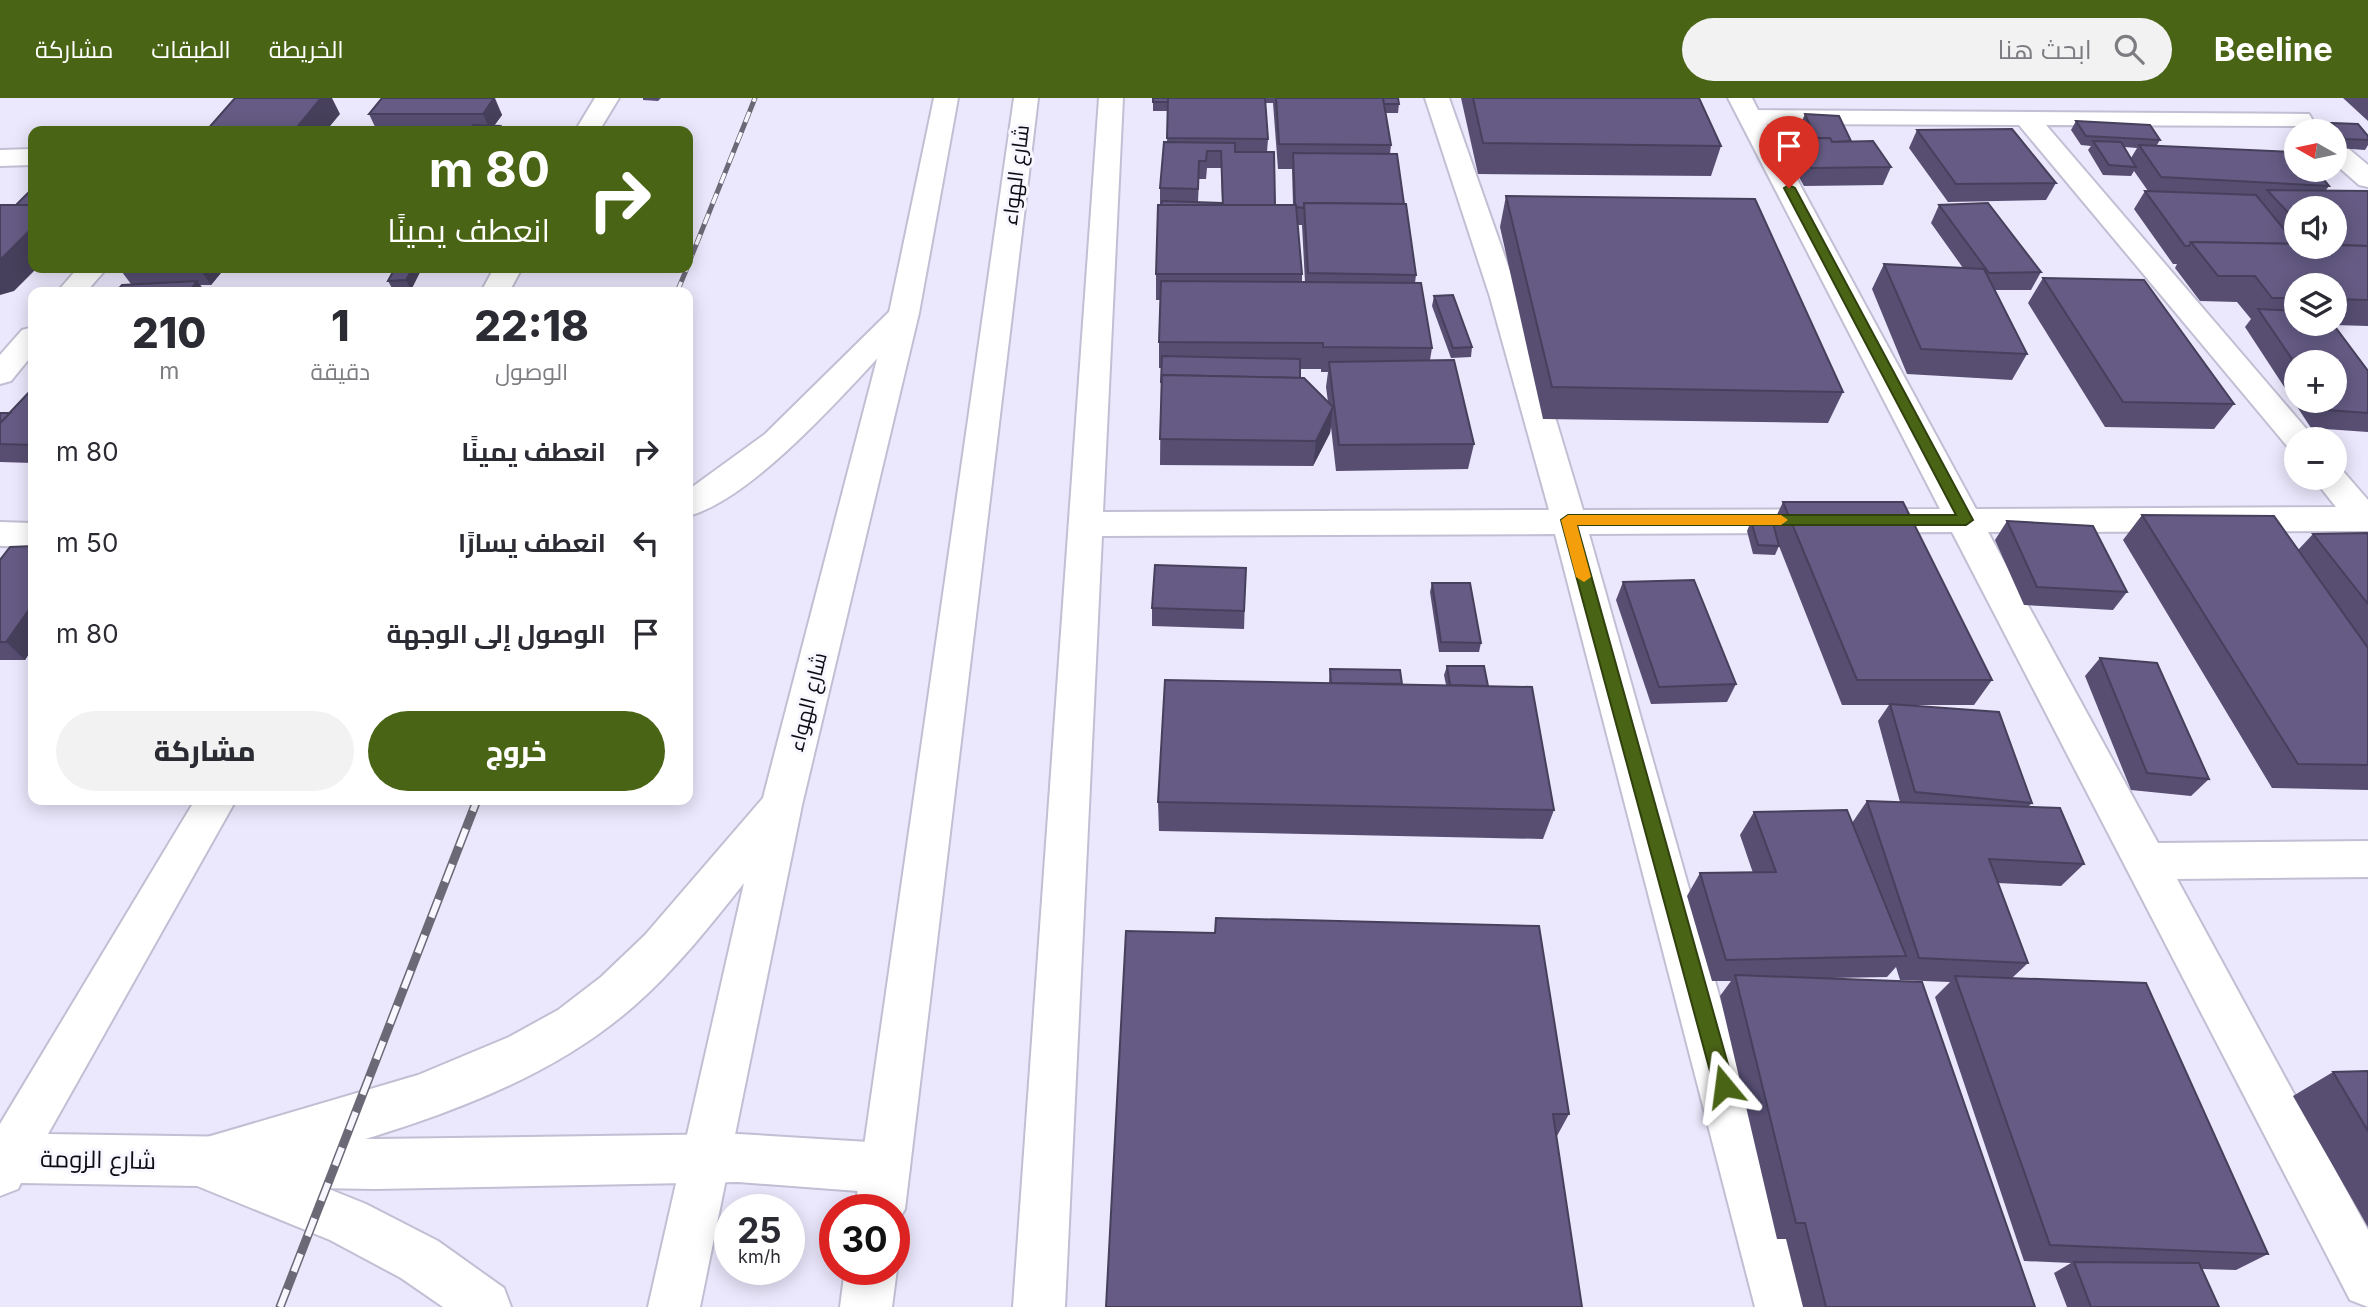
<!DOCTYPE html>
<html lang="ar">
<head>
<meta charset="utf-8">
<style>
	body { margin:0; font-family:Inter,Cairo,sans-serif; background:#f2f2f3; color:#2b2b33; direction:rtl; height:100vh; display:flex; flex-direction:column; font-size:26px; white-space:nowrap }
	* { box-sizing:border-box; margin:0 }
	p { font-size:23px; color:#7c7c81 }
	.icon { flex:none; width:38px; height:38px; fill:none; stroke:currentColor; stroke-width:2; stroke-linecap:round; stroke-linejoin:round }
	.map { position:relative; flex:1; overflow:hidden; direction:ltr }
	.drawer { position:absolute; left:28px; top:189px; width:665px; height:518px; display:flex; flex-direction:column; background:#fff; border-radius:14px; box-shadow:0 4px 18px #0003; direction:rtl }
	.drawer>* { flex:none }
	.hud { position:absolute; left:28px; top:28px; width:665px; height:147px; border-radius:14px; box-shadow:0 4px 18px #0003; direction:rtl; background:#4a6415; color:#fff; overflow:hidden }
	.needle { width:46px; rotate:279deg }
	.buttons { position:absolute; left:2284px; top:21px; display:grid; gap:14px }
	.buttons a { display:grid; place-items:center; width:63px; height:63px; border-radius:50%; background:#fff; box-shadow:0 4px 18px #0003; font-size:35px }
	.speed { position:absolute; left:714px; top:1096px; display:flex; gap:14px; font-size:35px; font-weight:700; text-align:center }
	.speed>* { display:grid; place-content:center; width:91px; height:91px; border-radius:50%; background:#fff; box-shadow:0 4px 18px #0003; line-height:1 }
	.speed small { font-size:18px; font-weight:400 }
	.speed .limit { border:10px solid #d22; background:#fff; color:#111 }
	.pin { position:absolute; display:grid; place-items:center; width:60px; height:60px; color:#fff; margin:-72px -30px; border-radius:50% 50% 50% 0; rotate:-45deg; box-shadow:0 0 7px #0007 }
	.pin .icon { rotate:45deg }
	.me { position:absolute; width:77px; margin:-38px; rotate:344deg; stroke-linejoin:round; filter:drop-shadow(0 0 5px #0008) }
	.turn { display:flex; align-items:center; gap:24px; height:147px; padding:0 28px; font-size:32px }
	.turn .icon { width:91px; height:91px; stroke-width:2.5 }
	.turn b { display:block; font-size:49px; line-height:60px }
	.eta { display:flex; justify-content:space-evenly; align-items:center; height:119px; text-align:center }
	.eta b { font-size:42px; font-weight:800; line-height:49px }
	.action { display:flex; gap:14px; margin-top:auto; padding:14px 28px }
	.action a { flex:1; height:80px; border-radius:42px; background:#4a6415; color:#fff; font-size:28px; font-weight:800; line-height:80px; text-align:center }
	.action a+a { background:#f2f2f3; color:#2b2b33 }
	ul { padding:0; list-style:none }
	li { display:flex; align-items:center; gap:21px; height:91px; padding:0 28px }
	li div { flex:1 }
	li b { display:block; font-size:26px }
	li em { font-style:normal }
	header { display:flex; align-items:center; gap:42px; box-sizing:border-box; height:98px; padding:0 35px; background:#4a6415; color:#fff }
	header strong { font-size:33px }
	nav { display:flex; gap:38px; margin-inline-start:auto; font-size:24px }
	.search { width:490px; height:63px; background:#f2f2f3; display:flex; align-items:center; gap:18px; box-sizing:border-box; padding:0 24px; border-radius:38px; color:#7c7c81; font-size:26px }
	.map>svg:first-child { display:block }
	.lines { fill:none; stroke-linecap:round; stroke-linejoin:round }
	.minor-casing { stroke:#c2bed3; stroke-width:4 }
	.highway-casing { stroke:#c2bed3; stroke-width:4 }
	.minor { fill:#fff; fill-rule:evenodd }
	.highway { fill:#fff; fill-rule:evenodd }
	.rail-far1-casing { stroke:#6c6976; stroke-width:5 }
	.rail-casing { stroke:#6c6976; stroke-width:9 }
	.rail-far1 { stroke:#f8f6ff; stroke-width:3.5; stroke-dasharray:11; stroke-linecap:butt }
	.rail { stroke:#f8f6ff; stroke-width:6; stroke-dasharray:19; stroke-linecap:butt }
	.wall { fill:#574e72; fill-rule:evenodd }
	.shaded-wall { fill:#47405c }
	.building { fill:#655b84; stroke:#47405c; stroke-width:2 }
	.route { fill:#4a6415; stroke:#30410e; stroke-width:2 }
	.slow { fill:#f59e0b }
	.labels { text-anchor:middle; stroke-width:6; stroke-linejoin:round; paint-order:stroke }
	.street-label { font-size:21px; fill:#0e0c13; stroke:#f8f6ff }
	.near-street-label { font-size:24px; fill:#0e0c13; stroke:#f8f6ff }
</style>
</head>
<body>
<header>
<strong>Beeline</strong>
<div class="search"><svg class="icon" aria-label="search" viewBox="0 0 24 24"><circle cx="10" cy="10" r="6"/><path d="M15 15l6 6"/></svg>ابحث هنا</div>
<nav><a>الخريطة</a><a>الطبقات</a><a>مشاركة</a></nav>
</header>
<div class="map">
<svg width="2368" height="1209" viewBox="0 0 2368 1209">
	<rect width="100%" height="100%" fill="#ebe7fc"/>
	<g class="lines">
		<defs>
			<g id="minor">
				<polygon points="595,0 619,0 599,33 575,33"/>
				<polygon points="1099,0 1123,0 1103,414 1549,412 1490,199 1425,0 1449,0 1519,199 1583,412 1940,411 1728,0 1752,0 1758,12 2309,16 2312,21 2309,26 2300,28 2046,27 2309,334 2314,341 2296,341 2296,351 2287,348 2019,27 1767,26 1976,411 2336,409 2313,380 2334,380 2334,370 2342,372 2368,402 2368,433 1988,434 2158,745 2368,743 2368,779 2177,781 2368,1132 2368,1209 2350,1202 1952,434 1589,436 1807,1209 1755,1209 1555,436 1102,438 1065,1209 1013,1209"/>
				<polygon points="2334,43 2343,46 2368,67 2368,89 2359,87 2334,65"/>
				<polygon points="33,51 33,67 0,68 0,52"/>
				<polygon points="78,170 107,170 86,194 57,194"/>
				<polygon points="494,170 522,170 509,194 481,194"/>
				<path d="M904,206L914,209L919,215L914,221C862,275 758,400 688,418V392L765,336L894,209Z"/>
				<polygon points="33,229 33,256 11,283 0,286 0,257 22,232"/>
				<polygon points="0,424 33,425 33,449 0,448"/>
				<polygon points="195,702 236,702 48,1036 375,1041 738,1036 885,1045 902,1053 910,1070 902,1087 885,1095 738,1084 375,1091 21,1085 18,1091 0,1098 0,1026"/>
			</g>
			<g id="highway">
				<path d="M934,0H958L919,215L802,707L700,1209H648L744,785C710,828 675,872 634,908C535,995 397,1033 272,1068L366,1106L438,1143L504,1190L511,1209H443L401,1180L330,1142L180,1081L172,1064L180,1047L418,977L509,939L558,912L601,879L645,837L763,700L889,215Z"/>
				<polygon points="1014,0 1038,0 905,1111 894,1130 894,1111 855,1111"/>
				<polygon points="894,1165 897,1171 892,1209 840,1209 845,1171 894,1171"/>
			</g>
		</defs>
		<use href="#minor" class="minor-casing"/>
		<use href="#highway" class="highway-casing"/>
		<use href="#minor" class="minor"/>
		<use href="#highway" class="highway"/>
		<defs>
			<g id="rail-far1">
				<polyline points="688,167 755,0"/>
				<polyline points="677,194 687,170"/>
			</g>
			<polyline id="rail" points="280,1209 477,702"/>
		</defs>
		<use href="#rail-far1" class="rail-far1-casing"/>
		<use href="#rail" class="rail-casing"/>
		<use href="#rail-far1" class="rail-far1"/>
		<use href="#rail" class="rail"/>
	</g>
	<g class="wall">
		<polygon points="382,0 495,0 502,17 494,28 500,28 502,33 377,33 369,16"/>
		<polygon points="643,0 661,0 658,3 643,2"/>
		<path d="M1153,0H1398L1399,6L1398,15H1385L1391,47L1390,56L1404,106L1416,177L1415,185L1432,250L1430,262L1474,346L1468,371L1336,373L1331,329L1330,335L1313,368L1160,367L1161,270H1159V244L1160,202H1156V176L1160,107V90L1167,44L1168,13H1153ZM1265,5H1273L1278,71H1292L1293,107H1275L1267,54L1268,41ZM1207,70H1221L1222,105L1198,104L1199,81H1206ZM1298,127H1302L1305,184H1302V176ZM1300,271H1321V274H1328L1326,289L1328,304L1300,280Z"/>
		<polygon points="1461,0 1699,0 1721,48 1711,78 1478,76"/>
		<polygon points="2343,0 2368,0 2368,23"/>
		<polygon points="1805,16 1851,43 1891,69 1883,87 1804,88 1787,58 1793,41 1808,40 1801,25"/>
		<path d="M2076,23L2160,42L2157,47L2329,88L2326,92L2368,93V228L2334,227L2368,273V334L2311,330L2245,229L2251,221L2237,204L2200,203L2175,170L2177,166H2173L2134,111L2145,93H2148L2134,73L2131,78L2103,77L2088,52L2091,48L2081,47L2071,32ZM2124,49L2137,50L2131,60ZM2296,110L2334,149H2296ZM2296,187H2334V226H2296ZM2296,264L2334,303H2296Z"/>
		<polygon points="2332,25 2368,38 2368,47 2365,52 2338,50 2334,45 2334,33 2326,33"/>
		<polygon points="1917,32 2056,85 2046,102 1948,104 1909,50"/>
		<polygon points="1506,98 1843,294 1828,325 1543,321 1500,129"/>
		<polygon points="1939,107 2041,174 2031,192 1995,192 2027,256 2012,282 1907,276 1872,191 1884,166 1963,170 1931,125"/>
		<polygon points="119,170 225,170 211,187 200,187 204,192 131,186"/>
		<polygon points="422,170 411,192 393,192 388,183"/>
		<polygon points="2043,180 2234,306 2214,331 2105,329 2028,205"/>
		<polygon points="1434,198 1472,249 1471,259 1451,260 1432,208"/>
		<polygon points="33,291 33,365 0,364 0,315 10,315"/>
		<polygon points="1783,404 1992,582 1974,607 1904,607 2032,705 2028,709 2084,766 2061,788 1998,785 2028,865 2012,880 2268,1156 2236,1172 2202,1171 2219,1209 2067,1209 2054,1175 2071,1165 2024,1163 1935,899 1950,884 1900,882 1896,869 1887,879 1830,880 2035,1209 1803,1209 1786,1141 1777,1141 1720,898 1731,883 1712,883 1687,798 1700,775 1753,775 1740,737 1754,714 1852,725 1867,703 1900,704 1878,623 1889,607 1842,607 1779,448 1775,457 1753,456 1747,433 1751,423 1773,425"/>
		<polygon points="2142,417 2298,452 2313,436 2368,437 2368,692 2272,690 2123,442"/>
		<polygon points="2007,423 2127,494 2113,512 2024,507 1995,442"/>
		<polygon points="33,448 33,549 25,562 0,562 0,462"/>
		<polygon points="1246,470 1244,531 1152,528 1152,510"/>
		<polygon points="1623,484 1736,586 1727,604 1651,606 1616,502"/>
		<polygon points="1432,485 1481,545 1479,554 1439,554 1430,494"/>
		<polygon points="2100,560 2209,681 2191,698 2131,692 2085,578"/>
		<polygon points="1447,568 1488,588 1554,712 1543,741 1159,733 1158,704 1329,585 1330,571 1402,586 1446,587 1444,577"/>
		<polygon points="1215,835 1569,1016 1557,1038"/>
		<polygon points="2368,973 2368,1129 2293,998 2333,974"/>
	</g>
	<g class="shaded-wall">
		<polygon points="321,0 332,0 340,16 326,33 294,33"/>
		<polygon points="494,0 502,17 490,33 483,16"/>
		<polygon points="33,129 33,170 37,170 14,193 0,197 0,162"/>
		<polygon points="199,170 225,170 211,187"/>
		<polygon points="413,170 422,170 411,192 406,182"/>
		<polygon points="197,183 204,192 202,194 189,194"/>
		<polygon points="1333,309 1330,335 1313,368 1316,343"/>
		<polygon points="33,506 33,549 25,562 6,544"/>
	</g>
	<g class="building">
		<polygon points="235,0 321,0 294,33 206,33"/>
		<polygon points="382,0 494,0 483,16 369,16"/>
		<rect x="1153" y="0" width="15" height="4"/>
		<polygon points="1168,0 1265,0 1268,41 1167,40"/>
		<polygon points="1276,0 1383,0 1391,47 1279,46"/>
		<polygon points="1383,0 1398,0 1399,6 1384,6"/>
		<polygon points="1473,0 1699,0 1721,48 1483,45"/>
		<polygon points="1805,16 1839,18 1851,43 1832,44 1830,40 1815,40"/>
		<polygon points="2076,23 2150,27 2160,42 2086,38"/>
		<polygon points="2332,25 2358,26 2368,38 2368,42 2345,41"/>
		<polygon points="473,27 500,28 496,33 469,33"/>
		<polygon points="2012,31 2056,85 1956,86 1917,32"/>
		<polygon points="1830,40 1832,44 1873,43 1891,69 1811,70 1793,41"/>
		<polygon points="2093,43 2121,44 2136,69 2109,67"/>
		<polygon points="1164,44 1235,45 1235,54 1274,54 1275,107 1223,107 1221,53 1207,53 1206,63 1199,63 1198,91 1160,90"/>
		<polygon points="2139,47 2296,54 2296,72 2316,72 2329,88 2161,79"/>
		<polygon points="1293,55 1397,56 1404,106 1304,105 1304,110 1296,109 1295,107"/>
		<polygon points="33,90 33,107 16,107"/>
		<polygon points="2267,92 2368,93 2368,148 2334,147 2334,110 2296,110 2296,123"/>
		<polygon points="2145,93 2256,97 2296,146 2191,144 2189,148 2185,148"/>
		<polygon points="1506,98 1755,101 1843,294 1552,289"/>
		<polygon points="1162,103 1222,105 1222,107 1161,107"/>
		<polygon points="1304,105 1406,106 1416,177 1308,175"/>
		<polygon points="1988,105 2041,174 1989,175 1939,107"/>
		<polygon points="0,107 33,107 33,129 0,162"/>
		<polygon points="1158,107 1296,107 1302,176 1156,176"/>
		<polygon points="2191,144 2296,146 2296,149 2334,149 2334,147 2368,148 2368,202 2334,201 2334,187 2296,187 2296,200 2272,200 2255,178 2218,178"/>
		<polygon points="1884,166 1984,171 2027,256 1921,251"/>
		<polygon points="395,170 413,170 406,182 388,183"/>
		<polygon points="2043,180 2144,182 2234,306 2123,304"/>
		<polygon points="197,183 189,194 116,194 122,187"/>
		<polygon points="1161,183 1421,185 1432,250 1323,249 1323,245 1159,244"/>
		<polygon points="1453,197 1472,249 1453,250 1434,198"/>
		<polygon points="2258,211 2296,213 2296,226 2333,226 2368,273 2368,315 2327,312 2320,303 2334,303 2334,264 2296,264 2296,267"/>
		<polygon points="1162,258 1300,261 1300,280 1162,277 1162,284 1161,284"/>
		<polygon points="1454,262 1474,346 1339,347 1329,264"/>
		<polygon points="1162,277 1304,280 1333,309 1316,343 1160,341"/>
		<polygon points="32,291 33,291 33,347 0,346 0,325"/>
		<polygon points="0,315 10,315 0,325"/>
		<polygon points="1783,404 1903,404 1992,582 1857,582"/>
		<polygon points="2142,417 2274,418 2368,550 2368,667 2298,666"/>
		<polygon points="1751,423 1773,425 1779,448 1758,447"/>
		<polygon points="2007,423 2093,428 2127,494 2037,489"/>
		<polygon points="2367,435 2368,437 2368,506 2313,436"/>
		<polygon points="33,448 33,506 6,544 0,544 0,462 10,449"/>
		<polygon points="1155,467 1246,470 1244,513 1152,510"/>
		<polygon points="1694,482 1736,586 1659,589 1623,484"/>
		<polygon points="1432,485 1470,485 1481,545 1441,544"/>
		<polygon points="2100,560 2157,565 2209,681 2147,675"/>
		<polygon points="1447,568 1484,568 1488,588 1450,587"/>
		<polygon points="1330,571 1400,572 1402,586 1331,585"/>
		<polygon points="1165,582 1532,589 1554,712 1158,704"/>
		<polygon points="1890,606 1999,614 2032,705 1915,694"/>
		<polygon points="1867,703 2060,710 2084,766 1989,761 2028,865 1919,860"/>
		<polygon points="1847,712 1906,858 1726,862 1700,775 1776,774 1754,714"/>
		<polygon points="1216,820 1539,828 1569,1016 1553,1016 1582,1209 1106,1209 1126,833 1215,835"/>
		<polygon points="1735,877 1922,884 2035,1209 1826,1209 1805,1125 1796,1125"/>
		<polygon points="1955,878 2146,885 2268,1156 2050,1147"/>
		<polygon points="2368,973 2368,1033 2333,974"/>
		<polygon points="2074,1164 2199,1165 2219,1209 2091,1209"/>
	</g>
	<polygon class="route" points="1789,87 1795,90 1973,422 1966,427 1577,427 1734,988 1731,995 1724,998 1717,995 1714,988 1561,422 1568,417 1956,417 1784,90"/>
	<polygon class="slow" points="1568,417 1781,417 1788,422 1781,427 1577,427 1591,479 1584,484 1576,479 1561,422"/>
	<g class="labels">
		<g class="street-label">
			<text transform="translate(1016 77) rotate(-83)" y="7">شارع الهواء</text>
			<text transform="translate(808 604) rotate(-76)" y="7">شارع الهواء</text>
		</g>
		<g class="near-street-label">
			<text transform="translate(98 1062) rotate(1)" y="8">شارع الزومة</text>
		</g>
	</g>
</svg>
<div class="buttons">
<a><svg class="needle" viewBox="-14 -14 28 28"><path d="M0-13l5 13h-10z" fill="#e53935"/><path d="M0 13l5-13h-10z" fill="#7c7c81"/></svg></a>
<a><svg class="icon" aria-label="sound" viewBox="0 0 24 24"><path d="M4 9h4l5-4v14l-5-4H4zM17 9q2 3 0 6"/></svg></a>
<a><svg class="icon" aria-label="layers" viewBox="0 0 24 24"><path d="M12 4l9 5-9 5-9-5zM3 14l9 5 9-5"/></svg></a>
<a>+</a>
<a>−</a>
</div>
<div class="speed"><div>25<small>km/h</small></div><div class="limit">30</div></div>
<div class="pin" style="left:1789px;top:90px;background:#d93025"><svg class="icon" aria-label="arrive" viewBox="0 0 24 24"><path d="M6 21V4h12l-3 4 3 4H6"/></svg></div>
<svg class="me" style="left:1724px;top:988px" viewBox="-20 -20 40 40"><path d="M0-17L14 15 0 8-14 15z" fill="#4a6415" stroke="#fff" stroke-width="4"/></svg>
<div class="hud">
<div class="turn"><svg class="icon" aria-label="right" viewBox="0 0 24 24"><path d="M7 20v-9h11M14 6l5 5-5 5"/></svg><div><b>80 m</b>انعطف يمينًا</div></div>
</div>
<section class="drawer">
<div class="eta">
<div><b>22:18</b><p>الوصول</p></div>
<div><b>1</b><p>دقيقة</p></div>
<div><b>210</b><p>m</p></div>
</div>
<ul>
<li><svg class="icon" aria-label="right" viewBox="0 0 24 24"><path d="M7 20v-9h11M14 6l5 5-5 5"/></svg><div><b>انعطف يمينًا</b></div><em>80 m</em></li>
<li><svg class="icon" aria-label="left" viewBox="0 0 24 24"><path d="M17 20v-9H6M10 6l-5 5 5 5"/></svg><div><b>انعطف يسارًا</b></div><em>50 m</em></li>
<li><svg class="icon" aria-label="arrive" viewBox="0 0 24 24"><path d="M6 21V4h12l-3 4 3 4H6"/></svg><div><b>الوصول إلى الوجهة</b></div><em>80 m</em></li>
</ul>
<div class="action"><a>خروج</a><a>مشاركة</a></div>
</section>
</div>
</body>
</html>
